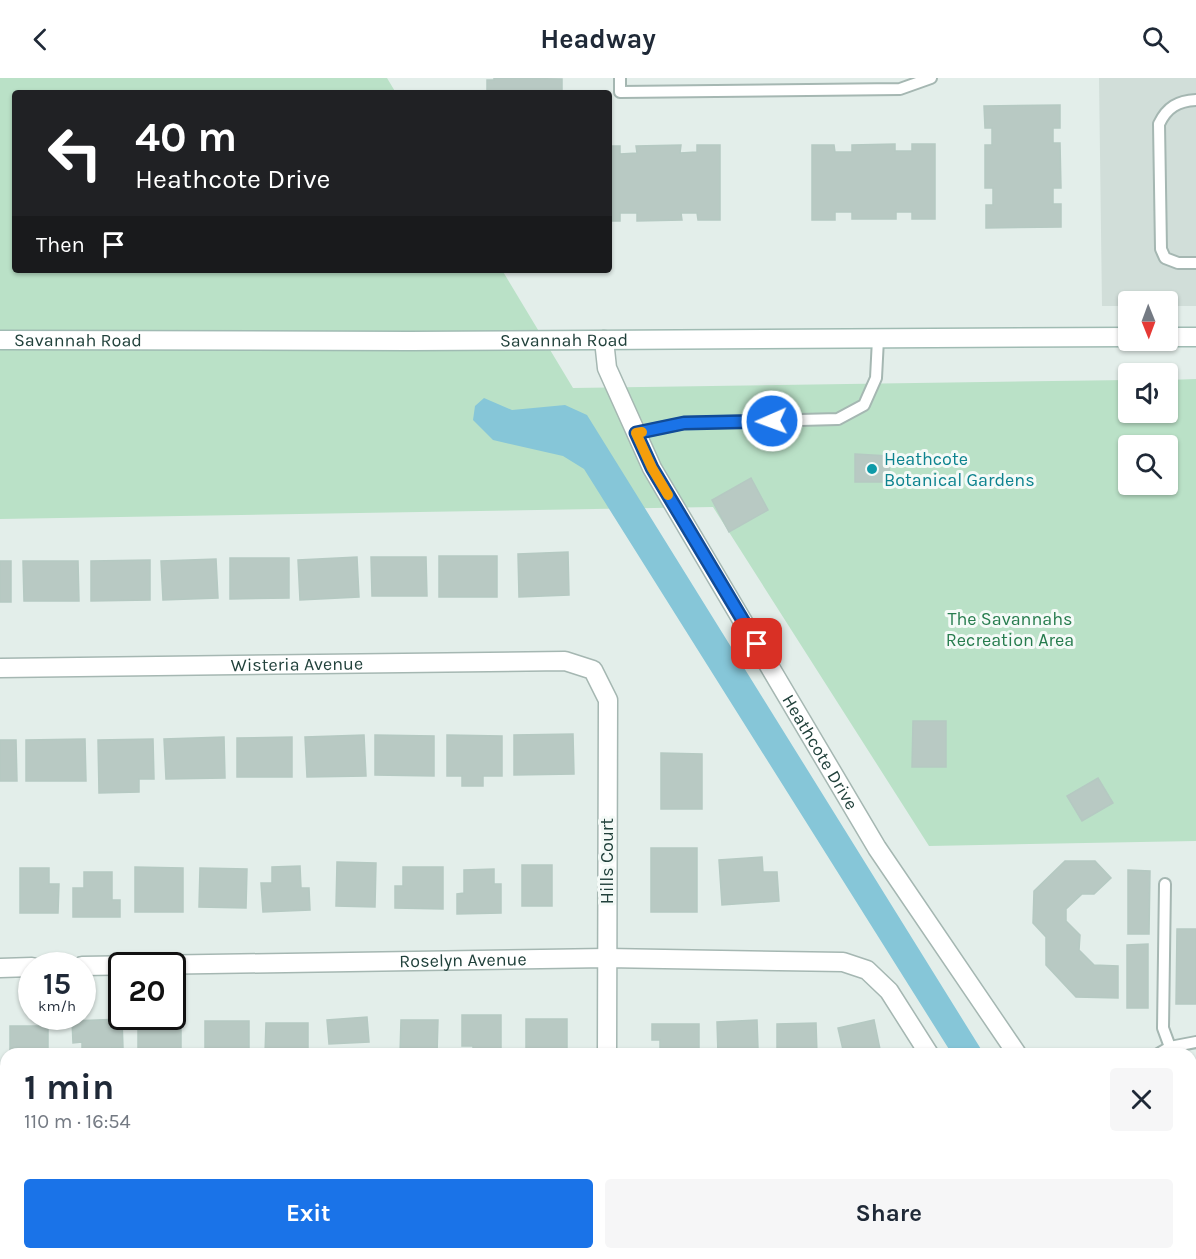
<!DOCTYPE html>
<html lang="en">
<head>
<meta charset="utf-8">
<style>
	body { margin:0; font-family:Karla,sans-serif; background:#f6f6f7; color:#1f2937; height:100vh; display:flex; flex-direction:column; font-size:22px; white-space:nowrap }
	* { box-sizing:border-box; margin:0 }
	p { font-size:20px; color:#747a83 }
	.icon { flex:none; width:33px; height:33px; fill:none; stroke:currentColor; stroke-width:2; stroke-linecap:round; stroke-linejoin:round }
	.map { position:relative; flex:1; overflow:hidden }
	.details { position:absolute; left:0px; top:970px; width:1197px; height:212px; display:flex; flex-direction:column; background:#fff; border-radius:18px 18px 0 0; box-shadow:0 2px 4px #0004 }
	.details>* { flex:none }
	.hud { position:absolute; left:12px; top:12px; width:600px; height:183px; border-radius:6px; box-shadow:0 2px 4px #0004; background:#202124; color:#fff; overflow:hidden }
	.needle { width:39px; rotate:179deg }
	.fabs { position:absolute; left:1118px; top:213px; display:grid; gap:12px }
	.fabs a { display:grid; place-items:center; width:60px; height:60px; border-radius:6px; background:#fff; box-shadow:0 2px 4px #0004; font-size:30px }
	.speed { position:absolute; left:18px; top:874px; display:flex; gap:12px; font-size:30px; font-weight:700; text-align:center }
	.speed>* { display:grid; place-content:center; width:78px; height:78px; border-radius:50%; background:#fff; box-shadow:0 2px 4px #0004; line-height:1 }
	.speed small { font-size:15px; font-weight:400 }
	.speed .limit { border:3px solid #111; border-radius:9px; background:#fff; color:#111 }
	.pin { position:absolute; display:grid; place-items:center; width:51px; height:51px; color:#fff; margin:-26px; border-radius:12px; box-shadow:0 3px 9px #0006 }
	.me { position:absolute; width:66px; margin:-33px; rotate:268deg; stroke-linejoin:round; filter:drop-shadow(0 0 4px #0008) }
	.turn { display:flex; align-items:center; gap:21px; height:126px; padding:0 24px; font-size:27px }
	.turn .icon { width:78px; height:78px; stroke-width:2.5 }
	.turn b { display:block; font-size:42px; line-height:51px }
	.then { display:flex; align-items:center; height:57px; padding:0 24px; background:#0003; gap:12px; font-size:22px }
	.round { display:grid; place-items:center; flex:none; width:63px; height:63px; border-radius:6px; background:#f6f6f7 }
	.head { display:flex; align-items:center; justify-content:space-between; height:102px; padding:0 24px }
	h1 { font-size:36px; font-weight:700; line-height:45px }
	.primary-button { display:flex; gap:12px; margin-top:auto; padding:12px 24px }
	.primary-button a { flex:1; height:69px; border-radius:6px; background:#1a73e8; color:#fff; font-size:24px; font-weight:700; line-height:69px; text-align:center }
	.primary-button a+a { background:#f6f6f7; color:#1f2937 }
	header { display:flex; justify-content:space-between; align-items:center; height:78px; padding:0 24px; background:#fff; font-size:27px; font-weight:700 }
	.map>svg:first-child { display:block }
	.built { fill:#d1ded9 }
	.green { fill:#bae1c7; fill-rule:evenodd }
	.water { fill:#86c6d8 }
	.building { fill:#b8c9c3; stroke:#b5c9c2; stroke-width:1.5 }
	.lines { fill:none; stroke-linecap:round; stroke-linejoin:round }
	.lane-casing { stroke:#a5b7b2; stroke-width:14 }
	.street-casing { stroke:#a5b7b2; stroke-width:21 }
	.secondary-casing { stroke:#a0bbb3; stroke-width:21 }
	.lane { stroke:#fff; stroke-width:10 }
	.street { stroke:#fff; stroke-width:18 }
	.secondary { stroke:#fff; stroke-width:18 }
	.route-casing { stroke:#114b97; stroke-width:15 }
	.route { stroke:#1a73e8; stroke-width:10 }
	.slow { stroke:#f59e0b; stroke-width:10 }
	.culture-dot { fill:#0f9aa8; stroke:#f4faf7; stroke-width:2 }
	.labels { text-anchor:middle; stroke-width:6; stroke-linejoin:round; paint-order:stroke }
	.street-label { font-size:18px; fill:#21413b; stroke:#f4faf7 }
	.culture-label { font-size:18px; fill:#0d838f; stroke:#f4faf7; text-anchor:start }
	.park-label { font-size:18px; fill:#277c4e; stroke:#f4faf7 }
</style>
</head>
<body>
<header><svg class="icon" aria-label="back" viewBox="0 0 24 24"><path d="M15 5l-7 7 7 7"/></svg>Headway<svg class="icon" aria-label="search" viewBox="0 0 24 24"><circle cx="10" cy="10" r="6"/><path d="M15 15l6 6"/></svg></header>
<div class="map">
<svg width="1196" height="1181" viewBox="0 0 1196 1181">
	<rect width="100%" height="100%" fill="#e3eeea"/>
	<polygon class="built" points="1099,0 1196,0 1196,228 1167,228 1167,224 1128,224 1128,228 1102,228"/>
	<path class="green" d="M0,0H387L396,15H15V192H502L573,310L1128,302V334H1167V302L1196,301V763L929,768L713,429L0,441ZM1128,368H1167V406H1128Z"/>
	<polygon class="water" points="484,320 512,332 565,327 587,337 984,976 952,976 584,391 563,378 493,362 473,342 475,328"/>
	<g class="building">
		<polygon points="494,0 562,1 562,15 487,15 487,2 494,2"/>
		<polygon points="1060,27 1060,50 1053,50 1053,65 1060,65 1061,110 1053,110 1053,126 1061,126 1061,149 986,150 986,127 993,127 993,110 985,110 985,67 992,67 992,50 985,50 984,28"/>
		<polygon points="895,66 895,73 912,73 912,66 935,66 935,141 912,141 912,134 896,134 896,141 852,141 852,134 835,134 835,142 812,142 812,67 834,67 835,74 852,74 852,67"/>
		<polygon points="681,67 680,75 697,74 697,67 720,67 720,142 698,142 697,135 681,135 682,142 637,143 637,135 620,135 620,143 609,143 609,68 620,68 620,76 637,75 636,68"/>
		<polygon points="855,376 889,378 890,404 855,404"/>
		<polygon points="751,400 768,432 729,454 712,422"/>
		<polygon points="568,474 569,517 519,519 518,476"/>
		<rect x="439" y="478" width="58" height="41"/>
		<polygon points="357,479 359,519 300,522 298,482"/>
		<polygon points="371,479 426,479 427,518 372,518"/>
		<polygon points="230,480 289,480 289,520 230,521"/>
		<polygon points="216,481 218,520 163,522 161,483"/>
		<polygon points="150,482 150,522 91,523 91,483"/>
		<rect x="0" y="483" width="11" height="41"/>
		<polygon points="23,483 78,483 79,523 24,523"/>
		<polygon points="913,643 946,643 946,689 912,689"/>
		<polygon points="573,656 574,696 514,697 514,657"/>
		<polygon points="364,657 366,698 307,699 305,659"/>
		<polygon points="375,657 434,658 434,698 375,697"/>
		<polygon points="447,657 502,658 502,698 483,698 483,708 462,708 462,698 447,698"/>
		<polygon points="224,659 225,700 166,701 164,661"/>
		<polygon points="292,659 292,699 237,699 237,660"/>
		<polygon points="85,661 86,703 26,703 26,662"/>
		<polygon points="153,661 154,701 139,701 139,714 99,715 98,662"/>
		<polygon points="0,662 16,662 17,703 0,703"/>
		<polygon points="661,675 702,676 702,731 661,731"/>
		<polygon points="1098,700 1113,725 1082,743 1067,718"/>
		<rect x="651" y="770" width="46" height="64"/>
		<polygon points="762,779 763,794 777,794 779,823 722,827 719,782"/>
		<polygon points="1065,783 1095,783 1111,800 1094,816 1082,816 1066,831 1066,843 1080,857 1079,872 1094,887 1118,888 1118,920 1076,919 1046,887 1046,859 1033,845 1034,813"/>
		<polygon points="337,784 376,785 375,829 336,828"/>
		<rect x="522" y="787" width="30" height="41"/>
		<polygon points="300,788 301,810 309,810 310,832 263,834 261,805 272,805 272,789"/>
		<polygon points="135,789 183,790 183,834 135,834"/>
		<polygon points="403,789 443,789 443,831 395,830 395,808 403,808"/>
		<polygon points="20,790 49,790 49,806 59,806 58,835 20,835"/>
		<polygon points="200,790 247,791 246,830 199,829"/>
		<polygon points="494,791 494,806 501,806 501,835 457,836 457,816 464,815 464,792"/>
		<polygon points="1128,792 1150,793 1149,856 1128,856"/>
		<polygon points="84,794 112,794 112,822 120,822 120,839 73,839 73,810 84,810"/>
		<polygon points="1177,851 1196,851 1196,926 1176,926"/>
		<polygon points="1148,866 1148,930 1127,930 1127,867"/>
		<polygon points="462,937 501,937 501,976 473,976 473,968 462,968"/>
		<polygon points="367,939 369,964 329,966 327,942"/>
		<polygon points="122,941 123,970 112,970 112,976 82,976 82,964 73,965 72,943"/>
		<rect x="526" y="941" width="41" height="35"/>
		<polygon points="401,942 438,942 437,976 400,976"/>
		<polygon points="757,942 758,971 746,971 746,976 718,976 717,944"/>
		<polygon points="874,942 881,976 844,976 838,950"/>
		<rect x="205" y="943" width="44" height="33"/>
		<polygon points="266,945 308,945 308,976 265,976"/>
		<polygon points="816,945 817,976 787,976 787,974 777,974 777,946"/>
		<polygon points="652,946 699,946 699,975 660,976 660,962 652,962"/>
		<rect x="10" y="948" width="38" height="28"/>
		<polygon points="138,948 181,948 181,972 138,971"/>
		<polygon points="1196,989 1196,1012 1191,1013 1191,990"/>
		<polygon points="1191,1060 1196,1069 1196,1108 1191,1107"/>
	</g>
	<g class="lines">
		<defs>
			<g id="lane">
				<polyline points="620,0 620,14 900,11 931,0"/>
				<path d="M1196,22C1178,23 1167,29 1159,46L1161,171L1165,180L1178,185H1196"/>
				<polyline points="636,355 684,345 838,341 864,327 876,300 878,261"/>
				<polyline points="1165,806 1163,950 1170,969"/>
				<polyline points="1158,976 1170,969 1196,964"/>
			</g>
			<g id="street">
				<path id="s1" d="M604,262L607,290L652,390L877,770L1017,976"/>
				<path id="s2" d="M0,590L565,583L593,592L608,622L607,976"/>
				<path id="s3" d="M82,888L607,880L843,884L867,892L889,913L929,976"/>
				<polyline points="0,890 32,889"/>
				<polyline points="1141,1176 1144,1181"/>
				<polyline points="607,1181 607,1176"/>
				<polyline points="990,1181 1055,1176"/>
			</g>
			<g id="secondary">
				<polyline points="1167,259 1196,259"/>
				<path id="s4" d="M0,262L410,263L1128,259"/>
			</g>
		</defs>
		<use href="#lane" class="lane-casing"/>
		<use href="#street" class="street-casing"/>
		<use href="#secondary" class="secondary-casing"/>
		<use href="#lane" class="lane"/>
		<use href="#street" class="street"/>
		<use href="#secondary" class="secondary"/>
	</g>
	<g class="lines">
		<defs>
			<polyline id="route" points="757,566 652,390 636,355 684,345 772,343"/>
		</defs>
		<use href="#route" class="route-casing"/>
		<use href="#route" class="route"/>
		<polyline class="slow" points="642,354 636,355 652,390 668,417"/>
	</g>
	<circle class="culture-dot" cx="872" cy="391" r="6"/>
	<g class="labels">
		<g class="street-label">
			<text dy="6" stroke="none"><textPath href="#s4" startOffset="564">Savannah Road</textPath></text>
			<text dy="6" stroke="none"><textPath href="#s4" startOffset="78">Savannah Road</textPath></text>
			<text dy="6" stroke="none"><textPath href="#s2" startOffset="297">Wisteria Avenue</textPath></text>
			<text dy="6" stroke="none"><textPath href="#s1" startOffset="468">Heathcote Drive</textPath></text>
			<text transform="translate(607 783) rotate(-90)" y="6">Hills Court</text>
			<text dy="6" stroke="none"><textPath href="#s3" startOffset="381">Roselyn Avenue</textPath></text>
		</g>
		<g class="culture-label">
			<text x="884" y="387">Heathcote<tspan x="884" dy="21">Botanical Gardens</tspan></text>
		</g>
		<g class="park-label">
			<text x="1010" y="547">The Savannahs<tspan x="1010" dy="21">Recreation Area</tspan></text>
		</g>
	</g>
</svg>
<div class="fabs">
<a><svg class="needle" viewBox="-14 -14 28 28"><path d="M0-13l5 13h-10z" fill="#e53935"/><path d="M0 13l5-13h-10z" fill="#747a83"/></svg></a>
<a><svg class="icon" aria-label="sound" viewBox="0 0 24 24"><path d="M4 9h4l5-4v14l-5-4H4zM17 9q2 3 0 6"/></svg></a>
<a><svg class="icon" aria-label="search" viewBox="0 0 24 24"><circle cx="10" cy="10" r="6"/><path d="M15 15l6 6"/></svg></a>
</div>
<div class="speed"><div>15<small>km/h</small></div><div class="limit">20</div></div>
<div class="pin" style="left:757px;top:566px;background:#d93025"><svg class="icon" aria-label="arrive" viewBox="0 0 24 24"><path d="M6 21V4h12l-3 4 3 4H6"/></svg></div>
<svg class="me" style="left:772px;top:343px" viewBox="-20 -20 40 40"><circle r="17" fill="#1a73e8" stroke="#fff" stroke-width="3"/><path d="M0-11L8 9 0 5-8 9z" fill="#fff"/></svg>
<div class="hud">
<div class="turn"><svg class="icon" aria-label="left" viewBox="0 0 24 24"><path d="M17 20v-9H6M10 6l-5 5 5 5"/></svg><div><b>40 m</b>Heathcote Drive</div></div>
<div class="then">Then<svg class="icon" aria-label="arrive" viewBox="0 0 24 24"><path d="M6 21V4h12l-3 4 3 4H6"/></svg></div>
</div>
<section class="details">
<div class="head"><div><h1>1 min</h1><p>110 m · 16:54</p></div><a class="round"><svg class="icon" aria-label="close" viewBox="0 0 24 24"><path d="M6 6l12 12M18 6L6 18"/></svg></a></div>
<div class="primary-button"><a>Exit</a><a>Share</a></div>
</section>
</div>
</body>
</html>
